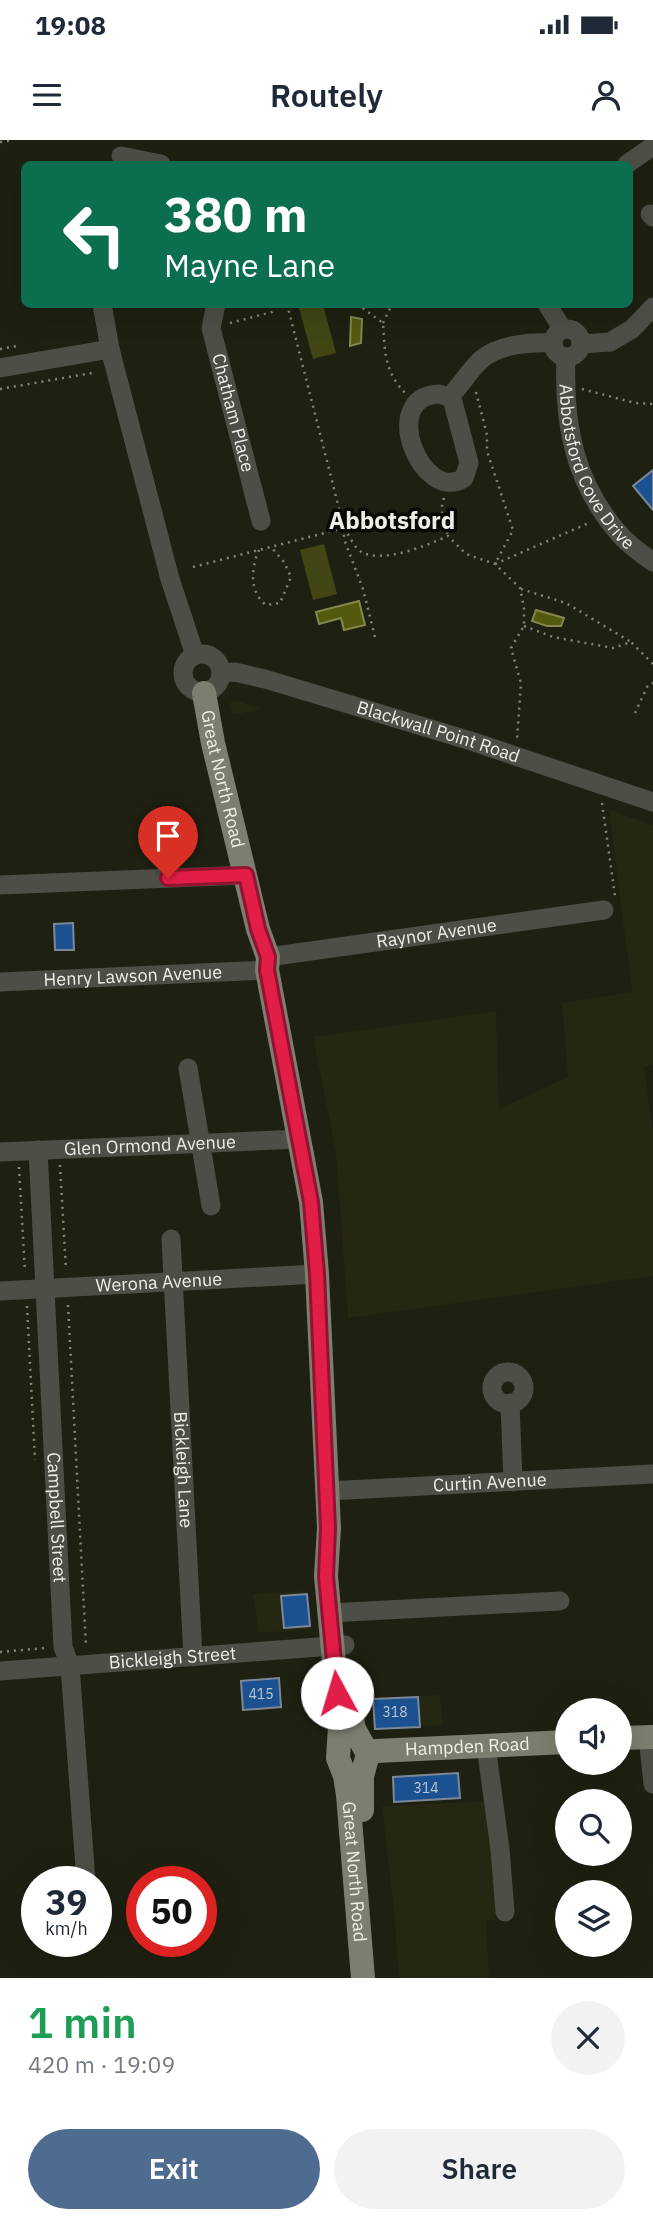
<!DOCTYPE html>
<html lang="en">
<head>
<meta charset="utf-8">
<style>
	body { margin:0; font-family:"IBM Plex Sans",sans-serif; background:#f2f2f3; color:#1f2937; height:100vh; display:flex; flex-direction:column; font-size:26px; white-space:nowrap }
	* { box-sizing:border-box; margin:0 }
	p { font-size:23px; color:#747a83 }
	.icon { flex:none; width:38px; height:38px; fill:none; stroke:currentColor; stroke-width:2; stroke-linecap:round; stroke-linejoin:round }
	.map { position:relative; height:1838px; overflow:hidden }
	.drawer { display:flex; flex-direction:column; background:#fff; flex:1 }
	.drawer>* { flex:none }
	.top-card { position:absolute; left:21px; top:21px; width:612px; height:147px; border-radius:10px; box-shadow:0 7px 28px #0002; background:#0b6e4f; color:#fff; overflow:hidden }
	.fabs { position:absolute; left:555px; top:1558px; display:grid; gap:14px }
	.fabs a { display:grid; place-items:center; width:77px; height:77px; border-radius:50%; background:#fff; box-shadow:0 7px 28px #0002; font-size:35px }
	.speed { position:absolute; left:21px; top:1726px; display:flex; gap:14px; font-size:35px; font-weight:700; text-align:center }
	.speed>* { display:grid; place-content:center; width:91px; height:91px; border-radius:50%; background:#fff; box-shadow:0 7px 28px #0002; line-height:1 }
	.speed small { font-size:18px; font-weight:400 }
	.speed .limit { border:10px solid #d22; background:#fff; color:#111 }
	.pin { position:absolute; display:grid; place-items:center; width:60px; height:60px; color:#fff; margin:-72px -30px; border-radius:50% 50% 50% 0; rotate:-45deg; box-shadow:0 0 7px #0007 }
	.pin .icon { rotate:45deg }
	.me { position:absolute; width:77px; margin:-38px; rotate:354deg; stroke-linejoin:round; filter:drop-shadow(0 0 5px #0008) }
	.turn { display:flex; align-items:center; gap:24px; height:147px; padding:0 28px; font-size:32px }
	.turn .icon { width:91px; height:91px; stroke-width:2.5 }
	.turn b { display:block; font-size:49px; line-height:60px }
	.round { display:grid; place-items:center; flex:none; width:74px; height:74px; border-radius:37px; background:#f2f2f3 }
	.summary { display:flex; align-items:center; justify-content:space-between; height:119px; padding:0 28px }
	h1 { font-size:42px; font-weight:600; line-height:52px; color:#1e9e55 }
	.button { display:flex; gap:14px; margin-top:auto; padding:14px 28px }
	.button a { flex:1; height:80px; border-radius:42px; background:#4e6b90; color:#fff; font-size:28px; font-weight:600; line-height:80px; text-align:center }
	.button a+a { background:#f2f2f3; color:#1f2937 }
	.status { display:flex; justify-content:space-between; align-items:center; height:49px; padding:0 35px; background:#fff; direction:ltr }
	.status svg { height:19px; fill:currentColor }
	header { display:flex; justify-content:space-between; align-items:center; height:91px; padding:0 28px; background:#fff; font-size:32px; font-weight:600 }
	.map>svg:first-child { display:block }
	.built { fill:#252712 }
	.green { fill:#414614 }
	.water { fill:#535a0e; stroke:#82874f; stroke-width:2 }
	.building { fill:#1b5190; stroke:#7c8897; stroke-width:2 }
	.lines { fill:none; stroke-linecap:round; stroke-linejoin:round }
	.path { stroke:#838579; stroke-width:2.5; stroke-dasharray:2 5; stroke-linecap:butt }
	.minor { stroke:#4d4f47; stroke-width:19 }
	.major { stroke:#7c7e6f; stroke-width:24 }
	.route-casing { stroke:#92132f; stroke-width:18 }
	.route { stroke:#e11d48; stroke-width:12 }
	.labels { text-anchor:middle; stroke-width:7; stroke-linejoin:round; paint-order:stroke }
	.number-label { font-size:14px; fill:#b9c8d0 }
	.street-label { font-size:18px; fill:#eeefe6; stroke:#080904 }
	.district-label { font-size:24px; font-weight:bold; fill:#eeefe6; stroke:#080904 }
</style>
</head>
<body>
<div class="status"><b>19:08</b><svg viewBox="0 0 49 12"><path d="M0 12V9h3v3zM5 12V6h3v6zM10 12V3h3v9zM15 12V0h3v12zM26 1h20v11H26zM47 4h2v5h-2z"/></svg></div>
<header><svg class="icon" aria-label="menu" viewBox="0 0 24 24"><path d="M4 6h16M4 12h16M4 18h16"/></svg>Routely<svg class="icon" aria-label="person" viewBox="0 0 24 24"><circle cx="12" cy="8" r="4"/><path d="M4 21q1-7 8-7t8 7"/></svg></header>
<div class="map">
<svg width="653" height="1838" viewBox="0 0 653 1838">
	<rect width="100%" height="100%" fill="#1e2011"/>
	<g class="built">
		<polygon points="235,560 261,569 233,575 230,563"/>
		<polygon points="609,670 653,685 653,925 644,927 653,992 653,1136 348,1178 336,1013 313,897 496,871 499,969 568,937 562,863 632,852"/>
		<polygon points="307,1451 310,1489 259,1493 253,1454"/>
		<polygon points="440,1555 443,1585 378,1589 375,1587 373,1558"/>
		<polygon points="496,1661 494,1700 496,1780 486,1781 489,1838 399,1838 394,1771 382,1666"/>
	</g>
	<g class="green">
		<polygon points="315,164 323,165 336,213 313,219 299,168"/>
		<polygon points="324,404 337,454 313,460 300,410"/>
	</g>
	<g class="water">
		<polygon points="351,177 362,179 361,203 350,206"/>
		<polygon points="359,461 365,485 344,490 341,478 319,484 316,472"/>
		<polygon points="536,470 564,478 561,486 547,486 532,481"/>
	</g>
	<g class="building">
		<polygon points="653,330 653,370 633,346"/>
		<polygon points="73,783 74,810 55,810 54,784"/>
		<polygon points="307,1454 310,1486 284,1488 281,1456"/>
		<polygon points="279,1538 281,1567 243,1570 241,1541"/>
		<polygon points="418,1557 420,1587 375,1589 373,1559"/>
		<polygon points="458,1633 460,1658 394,1662 393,1637"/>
	</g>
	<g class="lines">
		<g class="path">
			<polyline points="0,2 14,0"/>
			<polyline points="287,164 344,388 344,399 363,449 376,501"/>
			<path d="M357,164L383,183C385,213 384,231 406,254"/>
			<polyline points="230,183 272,172 278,164"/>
			<polyline points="383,183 392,164"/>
			<polyline points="0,209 17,206"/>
			<polyline points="0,249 92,233"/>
			<polyline points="582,249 635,263 653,264"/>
			<polyline points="476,252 487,295 487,311 513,390 495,424"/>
			<polyline points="444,358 441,370 448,396"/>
			<path d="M344,388C349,395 354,407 360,411C380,425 428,405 448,396L466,414L495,424L520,448L524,468V486L511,508L521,543L517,599"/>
			<path d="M259,410C251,428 249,452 266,465L280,463L291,437L284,422L271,407"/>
			<polyline points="495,424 591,382"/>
			<polyline points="193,427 344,388"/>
			<polyline points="521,449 566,463 631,502"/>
			<polyline points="524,486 553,497 613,508 631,502 653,524"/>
			<polyline points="635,573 648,545 653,543"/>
			<polyline points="602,663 615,756"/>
			<polyline points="60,1025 66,1130"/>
			<polyline points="19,1027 25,1132"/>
			<polyline points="68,1165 86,1506"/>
			<polyline points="27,1166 35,1320"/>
			<polyline points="0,1512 45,1508 45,1505"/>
		</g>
		<g class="minor">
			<polyline points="121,16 161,24"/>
			<polyline points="627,24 653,6"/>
			<polyline points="650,74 653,77"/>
			<polyline points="102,164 110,209 170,439 195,515"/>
			<path id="s1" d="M216,164L211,188L261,381"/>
			<polyline points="547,164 563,190"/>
			<circle cx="567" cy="203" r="14"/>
			<polyline points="581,204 610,202 632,189 653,167"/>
			<path id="s2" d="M566,217C563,286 575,346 623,398C632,407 643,415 653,422"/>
			<polyline points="0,228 110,209"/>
			<path d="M439,254L449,257L453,262L469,323L464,338C423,365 377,257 439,254Z"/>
			<path d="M449,257C462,245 469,230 482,219C500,204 531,202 552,203"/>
			<circle cx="202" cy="533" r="19"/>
			<path id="s3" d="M221,533L235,532L265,539L471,601L653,662"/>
			<polyline points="0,745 246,735"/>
			<path id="s4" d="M268,817L604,770"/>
			<path id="s5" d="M0,842L267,830"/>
			<polyline points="188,928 211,1066"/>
			<path id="s6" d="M38,1010L63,1507L70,1526L86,1741"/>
			<path id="s7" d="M0,1012L301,999"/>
			<path id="s8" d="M171,1099L193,1517"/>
			<path id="s9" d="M0,1151L317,1134"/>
			<circle cx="508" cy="1248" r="16"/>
			<polyline points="510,1263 513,1342"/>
			<path id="s10" d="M327,1351L653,1334"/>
			<polyline points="329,1473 560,1461"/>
			<path id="s11" d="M0,1531L345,1505"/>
			<polyline points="648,1597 653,1644"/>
			<polyline points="486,1606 500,1709 505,1772"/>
		</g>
		<g class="major">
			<path id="s12" d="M204,553L213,603L258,789L268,817L267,830L311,1062L317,1134L329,1388L326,1436L340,1587L338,1618L345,1636L348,1655L363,1838"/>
			<polyline points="350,1566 354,1589 368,1614 362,1636 362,1670"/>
			<polyline points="620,1598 653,1597"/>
			<path id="s13" d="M368,1614L376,1611L567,1602"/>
		</g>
	</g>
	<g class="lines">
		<defs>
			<polyline id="route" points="168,738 246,735 258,789 268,817 267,830 311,1062 317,1134 328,1388 326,1436 337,1553"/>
		</defs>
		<use href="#route" class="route-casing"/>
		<use href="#route" class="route"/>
	</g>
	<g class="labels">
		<g class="number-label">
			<text x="261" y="1559">415</text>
			<text x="395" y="1577">318</text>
			<text x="426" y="1653">314</text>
		</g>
		<g class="street-label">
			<text dy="6" stroke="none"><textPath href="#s1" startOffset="112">Chatham Place</textPath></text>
			<text dy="6" stroke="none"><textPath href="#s2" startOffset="117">Abbotsford Cove Drive</textPath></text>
			<text dy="6" stroke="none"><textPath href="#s3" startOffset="226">Blackwall Point Road</textPath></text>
			<text dy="6" stroke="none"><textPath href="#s12" startOffset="88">Great North Road</textPath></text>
			<text dy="6" stroke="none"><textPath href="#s4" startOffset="170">Raynor Avenue</textPath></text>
			<text dy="6" stroke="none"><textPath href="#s5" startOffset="133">Henry Lawson Avenue</textPath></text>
			<text dy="6" stroke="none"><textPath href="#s7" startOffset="150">Glen Ormond Avenue</textPath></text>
			<text dy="6" stroke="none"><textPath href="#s9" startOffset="159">Werona Avenue</textPath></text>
			<text dy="6" stroke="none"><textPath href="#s8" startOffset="231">Bickleigh Lane</textPath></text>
			<text dy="6" stroke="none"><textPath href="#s10" startOffset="163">Curtin Avenue</textPath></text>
			<text dy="6" stroke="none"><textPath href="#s6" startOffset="368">Campbell Street</textPath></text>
			<text dy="6" stroke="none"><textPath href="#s11" startOffset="173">Bickleigh Street</textPath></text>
			<text dy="6" stroke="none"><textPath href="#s13" startOffset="100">Hampden Road</textPath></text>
			<text dy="6" stroke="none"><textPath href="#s12" startOffset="1194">Great North Road</textPath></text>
		</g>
		<g class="district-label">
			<text x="392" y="389">Abbotsford</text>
		</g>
	</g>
</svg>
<div class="fabs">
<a><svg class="icon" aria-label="sound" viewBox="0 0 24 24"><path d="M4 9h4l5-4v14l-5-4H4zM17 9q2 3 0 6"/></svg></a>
<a><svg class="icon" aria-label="search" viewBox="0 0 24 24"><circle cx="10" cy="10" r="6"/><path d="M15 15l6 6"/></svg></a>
<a><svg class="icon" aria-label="layers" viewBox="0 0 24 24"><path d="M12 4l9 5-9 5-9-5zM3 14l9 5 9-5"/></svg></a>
</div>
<div class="speed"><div>39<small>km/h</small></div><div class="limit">50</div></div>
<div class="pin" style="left:168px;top:738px;background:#d93025"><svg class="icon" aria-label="arrive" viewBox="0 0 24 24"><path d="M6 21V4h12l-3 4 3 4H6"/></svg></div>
<svg class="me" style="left:337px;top:1553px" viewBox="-20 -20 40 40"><circle r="19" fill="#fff"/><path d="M0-13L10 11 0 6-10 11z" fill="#e11d48"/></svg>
<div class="top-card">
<div class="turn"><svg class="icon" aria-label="left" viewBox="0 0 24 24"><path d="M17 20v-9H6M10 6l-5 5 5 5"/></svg><div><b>380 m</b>Mayne Lane</div></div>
</div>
</div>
<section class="drawer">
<div class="summary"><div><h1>1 min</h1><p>420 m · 19:09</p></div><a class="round"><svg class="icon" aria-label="close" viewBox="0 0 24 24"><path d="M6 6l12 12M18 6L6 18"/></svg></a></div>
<div class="button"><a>Exit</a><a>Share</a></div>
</section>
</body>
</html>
